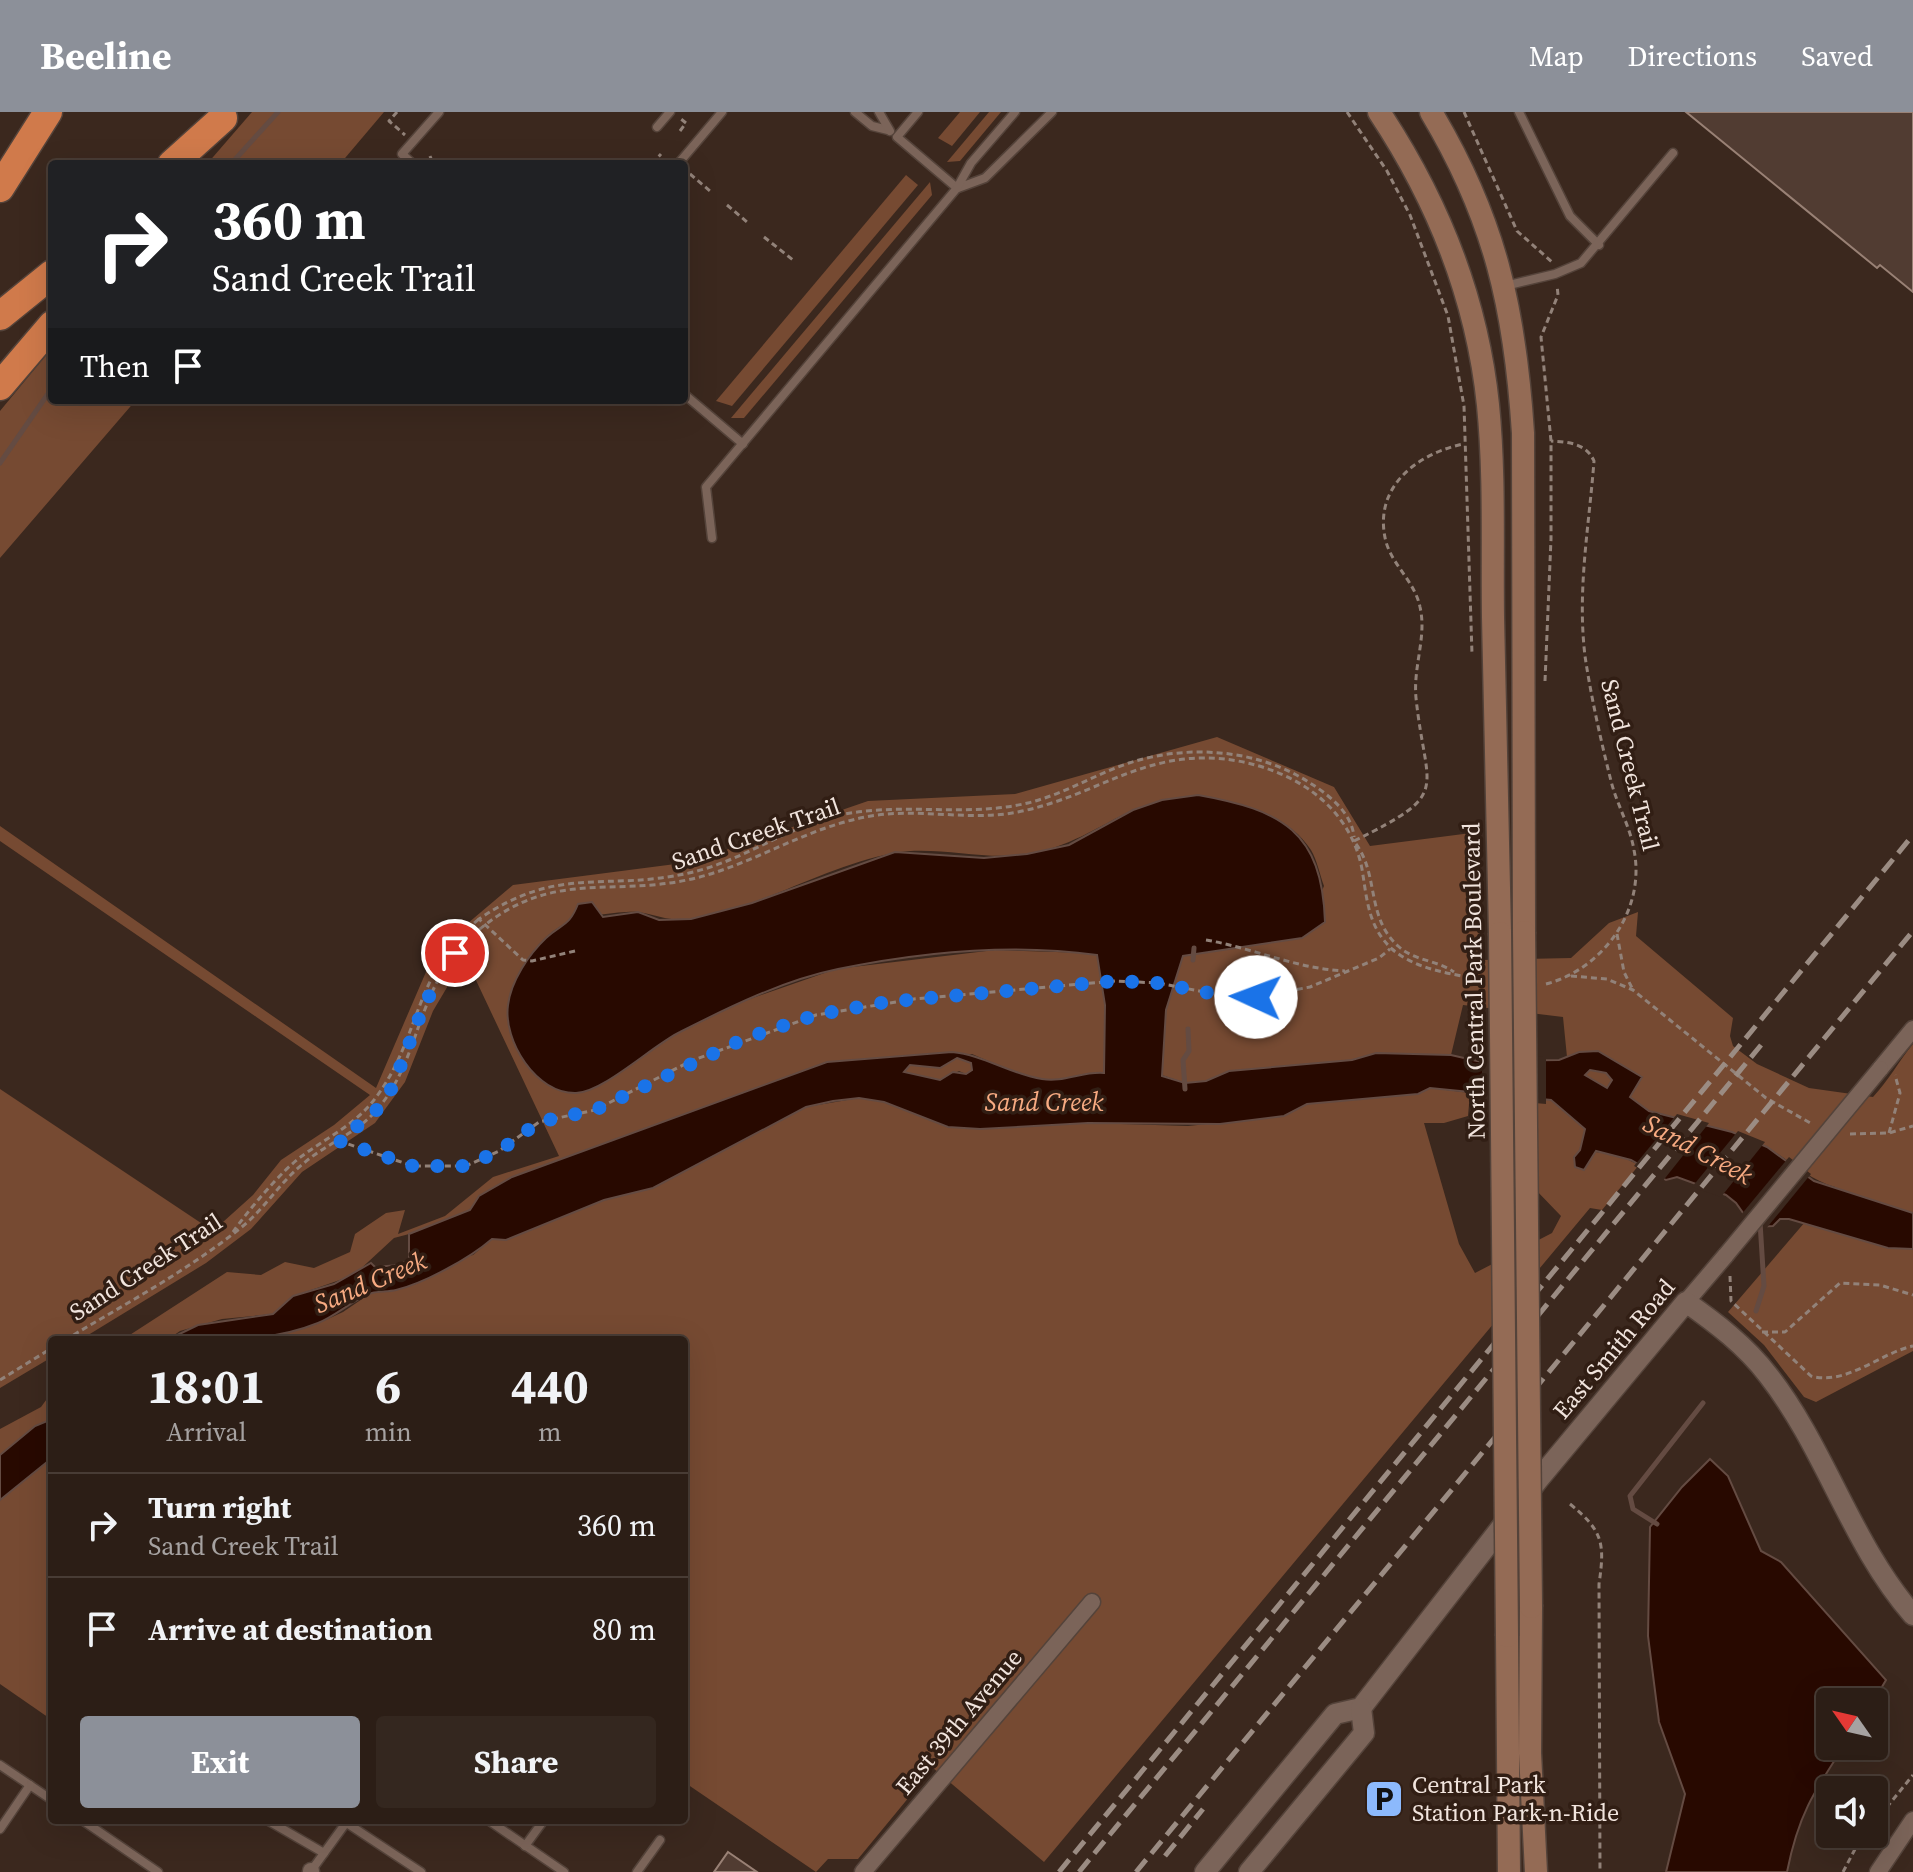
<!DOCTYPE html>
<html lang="en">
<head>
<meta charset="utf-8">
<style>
	body { margin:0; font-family:"Source Serif 4",serif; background:#34271f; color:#f1f3f6; height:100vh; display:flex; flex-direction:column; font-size:30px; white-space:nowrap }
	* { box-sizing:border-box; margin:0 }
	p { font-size:26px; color:#a6a2a1 }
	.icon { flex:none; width:44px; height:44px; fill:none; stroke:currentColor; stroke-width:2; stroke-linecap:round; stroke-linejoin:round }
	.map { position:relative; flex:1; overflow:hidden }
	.panel { position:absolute; left:48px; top:1224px; width:640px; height:488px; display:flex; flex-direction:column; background:#2c1e16; border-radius:8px; box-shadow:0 8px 32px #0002,0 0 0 2px #483c35 }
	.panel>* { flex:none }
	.guide { position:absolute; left:48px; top:48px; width:640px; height:244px; border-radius:8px; box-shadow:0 8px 32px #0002,0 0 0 2px #483c35; background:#202124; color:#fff; overflow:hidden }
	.needle { width:52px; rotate:304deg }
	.buttons { position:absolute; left:1816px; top:1576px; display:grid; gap:16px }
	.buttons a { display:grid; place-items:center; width:72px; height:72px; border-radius:8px; background:#2c1e16; box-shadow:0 8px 32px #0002,0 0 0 2px #483c35; font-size:40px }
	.pin { position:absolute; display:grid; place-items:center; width:68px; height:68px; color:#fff; margin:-34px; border:4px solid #fff; border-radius:50%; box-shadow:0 2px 8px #0007 }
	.me { position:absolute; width:88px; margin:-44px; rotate:272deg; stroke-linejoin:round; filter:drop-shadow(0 0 6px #0008) }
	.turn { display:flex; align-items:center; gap:28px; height:168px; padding:0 32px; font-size:36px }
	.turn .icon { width:104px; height:104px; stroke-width:2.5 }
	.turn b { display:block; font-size:56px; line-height:68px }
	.then { display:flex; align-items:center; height:76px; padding:0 32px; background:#0003; gap:16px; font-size:30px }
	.eta { display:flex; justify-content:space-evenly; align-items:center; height:136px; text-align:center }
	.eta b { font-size:48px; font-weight:700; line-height:56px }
	.primary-button { display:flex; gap:16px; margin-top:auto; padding:16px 32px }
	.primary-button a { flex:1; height:92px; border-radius:8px; background:#8c9099; color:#fff; font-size:32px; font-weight:700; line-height:92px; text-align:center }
	.primary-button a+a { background:#34271f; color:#f1f3f6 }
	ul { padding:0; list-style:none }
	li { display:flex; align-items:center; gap:24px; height:104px; padding:0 32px; border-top:2px solid #483c35 }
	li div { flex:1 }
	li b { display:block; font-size:30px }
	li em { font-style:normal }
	header { display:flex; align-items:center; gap:48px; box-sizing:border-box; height:112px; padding:0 40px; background:#8c9099; color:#fff }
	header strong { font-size:38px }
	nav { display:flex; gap:44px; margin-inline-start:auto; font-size:28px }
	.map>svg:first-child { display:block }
	.green { fill:#764a32; fill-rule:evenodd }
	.water { fill:#280900; stroke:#644b42; stroke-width:2; fill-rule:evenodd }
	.pier { fill:#3b281e }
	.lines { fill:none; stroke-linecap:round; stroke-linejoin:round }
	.stream { stroke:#644b42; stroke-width:5 }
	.building { fill:#513c32; stroke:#998175; stroke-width:2 }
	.service-casing { stroke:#54433a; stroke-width:11 }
	.minor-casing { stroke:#54433a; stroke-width:19 }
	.tertiary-casing { stroke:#54433a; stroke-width:23 }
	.secondary-casing { stroke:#54433a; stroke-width:25 }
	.motorway-casing { stroke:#54433a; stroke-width:31 }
	.path { stroke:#928279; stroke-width:3; stroke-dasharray:6 4; stroke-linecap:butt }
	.service { stroke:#7b6459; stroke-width:8 }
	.minor { stroke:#7b6459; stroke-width:16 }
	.tertiary { stroke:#7b6459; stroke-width:20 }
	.secondary { stroke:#946b55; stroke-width:22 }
	.motorway { stroke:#d07a4b; stroke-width:28 }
	.rail { stroke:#9b8c83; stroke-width:5; stroke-dasharray:16 8; stroke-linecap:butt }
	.minor-bridge-casing { stroke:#54433a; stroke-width:19; stroke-linecap:butt }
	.secondary-bridge-casing { stroke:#54433a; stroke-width:25; stroke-linecap:butt }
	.minor-bridge { stroke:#7b6459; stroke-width:16 }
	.secondary-bridge { stroke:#946b55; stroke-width:22 }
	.route { stroke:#1a73e8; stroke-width:14; stroke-dasharray:0 25.2 }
	.labels { text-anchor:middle; stroke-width:7; stroke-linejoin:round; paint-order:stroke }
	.street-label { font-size:24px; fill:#f1e4dd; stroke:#311e14 }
	.poi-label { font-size:24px; fill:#f1e4dd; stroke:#311e14; text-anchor:start }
	.water-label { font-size:26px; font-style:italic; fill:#f8ab82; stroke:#311e14 }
</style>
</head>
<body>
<header>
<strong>Beeline</strong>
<nav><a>Map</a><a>Directions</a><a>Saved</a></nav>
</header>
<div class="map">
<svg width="1913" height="1760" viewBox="0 0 1913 1760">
	<rect width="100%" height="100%" fill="#3b281e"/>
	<g class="green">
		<polygon points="252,0 384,0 340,52 207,52"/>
		<polygon points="960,0 980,0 952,34 938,26"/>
		<polygon points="989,0 1001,0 960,49 947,50"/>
		<polygon points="906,63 918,73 732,294 716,289"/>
		<polygon points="930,70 932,83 744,306 731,306"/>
		<polygon points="52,236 52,288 136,288 0,446 0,299"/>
		<path d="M1217,625L1334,675L1370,734L1479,720L1478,796L1482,848L1571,846L1609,811L1638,800L1636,824L1733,906L1730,924L1733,934L1757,952L1809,976L1873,985C1889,968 1898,950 1913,932V1239L1816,1290L1804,1285L1764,1233L1728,1200L1835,1075C1807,1067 1790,1047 1764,1034C1728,1017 1688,1008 1649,999L1630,985L1642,965L1579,940L1567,945L1563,905L1463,893L1451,943L1376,941L1352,948L1229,959L1206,969L1185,971L1162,963L1046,968L1016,961L972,942L827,950L512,1065L479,1084L470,1098L428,1117L394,1126L354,1163L294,1184L273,1202L222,1207L180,1219L167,1228H122L227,1160L261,1163L285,1150L314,1156L350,1140L355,1122L386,1101L405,1098L398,1122L445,1104L493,1065L559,1044L465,845L433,899L405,970L375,1011L302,1060L251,1117L206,1151L80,1228H52V1245L0,1276V977L213,1119L253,1083L281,1048L334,1013L370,983L0,729V714L376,976L435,839L513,773L691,750L868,689L1015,682ZM1198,683C1238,690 1287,701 1311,738C1317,748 1320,763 1324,774L1302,826L1183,844L995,838L836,857L744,889L676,922L612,965L508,893C520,861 536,822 572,809C588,804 621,799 638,800C658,803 669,810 692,807C762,796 824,754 894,741C936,733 983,749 1027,742C1068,736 1097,715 1133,698C1154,689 1176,686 1198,683Z"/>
		<polygon points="957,946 971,951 972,958 966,962 959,959 940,968 904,961 910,953 940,956"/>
		<polygon points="1590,958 1606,961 1612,968 1607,976 1584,963"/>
		<polygon points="1430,976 1470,981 1468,1004 1444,1011 1424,1011 1459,1132 1475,1161 1552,1121 1561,1104 1534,1076 1534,987 1551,988 1586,1017 1580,1038 1618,1043 1639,1053 1602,1098 1590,1096 1044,1750 933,1656 858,1747 828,1747 816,1760 684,1670 684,1228 257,1228 317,1212 343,1200 371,1181 416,1172 462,1146 473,1143 492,1127 506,1128 604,1088 653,1076 806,995 859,986 884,990 948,1015 980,1017 1088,1011 1188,1014 1284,1004 1307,992 1418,982"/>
		<polygon points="52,1280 52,1307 35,1314 0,1343 0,1317 41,1295"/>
		<polygon points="52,1346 52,1608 0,1572 0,1388"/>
	</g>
	<g class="water">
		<path d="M1198,683C1282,698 1322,719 1325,810L1302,826L1183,844L1166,898L1162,964L1185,971L1206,969L1229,959L1352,948L1376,941L1451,943L1477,949L1559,948L1579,940L1598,939L1642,965L1630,985L1649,999L1732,1020L1767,1035L1814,1069L1913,1101V1137L1888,1136L1789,1107H1780L1773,1114L1753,1115L1736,1091L1726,1083L1677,1065L1666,1068L1631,1048L1596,1039L1584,1058L1575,1055L1574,1045L1580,1038L1585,1017L1551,988L1430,976L1418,982L1307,992L1284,1004L1220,1012L1088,1011L980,1017L948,1015L884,990L859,986L833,989L806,995L653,1076L604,1088L506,1128L492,1127C470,1146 425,1171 396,1178C388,1180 379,1179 372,1181C355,1186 336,1204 318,1211C269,1231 219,1228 167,1228L198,1213L273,1202L293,1184L334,1172L371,1151L375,1155L399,1153L409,1148V1122L470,1098L479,1084L512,1065L827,950L952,940C984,943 1010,962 1042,967C1063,971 1083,959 1104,961L1105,893L1097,843C1013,831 921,840 838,857C784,868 729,895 680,920C653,933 604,980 576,981C536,982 503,929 508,893C511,869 529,842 546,826C562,811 569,815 578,792L592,790L603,805L638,800L659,808L691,807L752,791L895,740L984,746L1027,742L1069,733L1133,698L1162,688ZM957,946L971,951L972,958L966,962L953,960L940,968L904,960L910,953L940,956ZM1590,958L1606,961L1612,968L1607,976L1585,963Z"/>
		<polygon points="52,1307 52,1346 0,1388 0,1343 35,1314"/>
		<path d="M1710,1347L1728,1364L1761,1439L1781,1450L1886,1568L1873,1590H1830V1634H1844C1813,1681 1798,1704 1787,1760H1666L1685,1682L1659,1610L1648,1524L1650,1415L1682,1375Z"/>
	</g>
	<g class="pier">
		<polygon points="1546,944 1546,992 1482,986 1482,945"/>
		<polygon points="1677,1002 1709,1011 1662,1070 1634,1054"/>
		<polygon points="1738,1019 1765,1030 1721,1085 1692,1075"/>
		<polygon points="1789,1045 1811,1062 1765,1118 1750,1117 1740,1104"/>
	</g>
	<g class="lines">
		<g class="stream">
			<polyline points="231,52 278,0"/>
			<polyline points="0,351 52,276"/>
			<polyline points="1193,848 1194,836"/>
			<polyline points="1185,977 1183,948 1189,939 1188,917"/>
			<polyline points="1756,1199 1764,1174 1760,1110"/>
			<polyline points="1657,1412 1633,1397 1630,1384 1703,1291"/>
		</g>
	</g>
	<g class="building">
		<polygon points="1686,0 1913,0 1913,180 1880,153 1877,156"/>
		<polygon points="728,1740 757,1760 714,1760"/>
	</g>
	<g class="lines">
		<defs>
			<g id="service">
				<polyline points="855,0 872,14 888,18"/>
				<polyline points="879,0 890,19"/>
				<polyline points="918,0 897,25 957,76"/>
				<polyline points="1519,0 1570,104 1599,133"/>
				<polyline points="657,15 670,0"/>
				<polyline points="413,52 402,42 439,0"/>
				<polyline points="678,52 722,0"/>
				<polyline points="958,76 985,66 1052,0"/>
				<polyline points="1505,174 1555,162 1581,151 1673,41"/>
				<polyline points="684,282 743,332"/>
				<polyline points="712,426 706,375 957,76 971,51 1015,0"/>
				<polyline points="0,1653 52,1688"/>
				<polyline points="82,1708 158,1760"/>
				<polyline points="267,1708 324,1741"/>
				<polyline points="342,1708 421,1760"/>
				<polyline points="488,1708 564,1760"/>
				<polyline points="0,1717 30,1673"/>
				<polyline points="525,1734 544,1708"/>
				<polyline points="311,1759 348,1708"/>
				<polyline points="637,1760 660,1728"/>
			</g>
			<g id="minor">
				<polyline points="1880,957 1913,917"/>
				<polyline points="1686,1190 1726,1143"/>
				<polyline points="311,1760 311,1759"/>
				<polyline points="863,1760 1092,1490"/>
				<polyline points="1878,1760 1913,1708"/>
			</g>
			<g id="tertiary">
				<path d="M1205,1760L1335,1602L1361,1596L1538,1368L1686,1190C1716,1211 1746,1234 1768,1263C1826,1337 1851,1432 1913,1503"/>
				<polyline points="1249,1760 1364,1621 1361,1596"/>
			</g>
			<g id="secondary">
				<path d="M1379,0C1438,89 1477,187 1488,293C1495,363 1492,435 1493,505C1495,610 1498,716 1500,821"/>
				<path d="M1431,0C1495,107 1515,197 1523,321L1524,820"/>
				<polyline points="1531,1495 1530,1641 1536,1760"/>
				<polyline points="1507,1524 1509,1760"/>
			</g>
			<g id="motorway">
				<polyline points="172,52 223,6"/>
				<polyline points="0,76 48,0"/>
				<polyline points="0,204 52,162"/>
				<polyline points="0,274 52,213"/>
			</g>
		</defs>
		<use href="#service" class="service-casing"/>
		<use href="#minor" class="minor-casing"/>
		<use href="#tertiary" class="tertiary-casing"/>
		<use href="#secondary" class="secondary-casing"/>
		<use href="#motorway" class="motorway-casing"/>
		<g class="path">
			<polyline points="397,0 389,9 405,23"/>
			<polyline points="1347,0 1387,59 1410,103 1448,204 1464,294 1472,542"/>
			<polyline points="1464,0 1517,119 1552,150"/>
			<polyline points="680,19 686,11 681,7"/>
			<polyline points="430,44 433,52"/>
			<polyline points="652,52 661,42"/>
			<polyline points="690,62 710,79"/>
			<polyline points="727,93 747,110"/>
			<polyline points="764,125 793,148"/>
			<polyline points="1545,569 1551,427 1551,329 1541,225 1558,183 1557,173"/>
			<path d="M1354,729C1453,680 1426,682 1416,586C1413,554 1427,525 1420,495C1415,470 1393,454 1386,430C1372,375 1417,342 1463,332"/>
			<path d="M1356,732C1379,763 1366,805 1398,834C1414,849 1437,848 1454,860"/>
			<polyline points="1617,822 1624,860 1632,876"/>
			<path d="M1206,828C1253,836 1297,857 1345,859"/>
			<path d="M575,839L532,849L523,848L479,807C560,752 605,780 689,761C740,750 784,717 835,704C899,689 964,706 1028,691C1064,682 1094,663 1129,651C1188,632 1258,637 1310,671C1329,683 1352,701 1354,725"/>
			<polyline points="1571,864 1607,867 1633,878 1766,986 1812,1012"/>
			<path d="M1546,872C1603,857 1646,798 1634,738C1630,714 1617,693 1611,669C1601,629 1591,585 1585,544C1577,478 1589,415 1594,349C1586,331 1568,330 1551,329"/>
			<polyline points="1889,1021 1900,981 1895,963"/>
			<polyline points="1850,1022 1889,1021 1913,1014"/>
			<polyline points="339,1029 413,1054 466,1054 499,1039 539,1010 595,998 691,949 816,903 914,887 1115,869 1158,871 1230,885 1256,885 1310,875 1379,846 1390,837"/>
			<path d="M233,1120C246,1101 283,1057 302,1044C329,1024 357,1012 377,984C421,924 414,859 479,807"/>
			<path d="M1730,1164L1731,1189L1811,1264C1846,1274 1880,1241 1913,1234"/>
			<polyline points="1762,1220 1785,1220 1840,1171 1880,1173 1913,1183"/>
			<path d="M65,1228C125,1192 189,1158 243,1114C266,1095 281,1069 304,1051C326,1032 355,1022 375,1000C426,943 412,868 485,813C554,759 611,784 687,768C754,754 809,712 878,703C924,697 972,709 1018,700C1099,684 1148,633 1238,649C1297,660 1350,695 1362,757C1367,787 1368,815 1392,837C1416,858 1453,862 1483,868"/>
			<polyline points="0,1268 52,1236"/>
			<path d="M1570,1392C1603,1419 1605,1431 1599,1472L1600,1760"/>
			<polyline points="1874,1711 1913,1663"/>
			<polyline points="1843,1760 1863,1722"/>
		</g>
		<use href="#service" class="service"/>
		<use href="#minor" class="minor"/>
		<use href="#tertiary" class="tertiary"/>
		<use href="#secondary" class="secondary"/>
		<use href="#motorway" class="motorway"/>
		<g class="rail">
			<polyline points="1165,1744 1203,1697"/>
			<polyline points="1059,1760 1913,723"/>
			<polyline points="1079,1760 1766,927"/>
			<polyline points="1136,1760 1913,819"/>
		</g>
		<defs>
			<polyline id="minor-bridge" points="1726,1143 1880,957"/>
			<g id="secondary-bridge">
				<polyline points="1524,820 1531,1495"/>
				<polyline points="1500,821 1507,1524"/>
			</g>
		</defs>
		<use href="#minor-bridge" class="minor-bridge-casing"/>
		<use href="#secondary-bridge" class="secondary-bridge-casing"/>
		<use href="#minor-bridge" class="minor-bridge"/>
		<use href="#secondary-bridge" class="secondary-bridge"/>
	</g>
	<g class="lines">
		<polyline class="route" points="455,841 425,891 392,976 375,1000 339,1029 413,1054 466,1054 499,1039 539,1010 595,998 746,926 816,903 886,890 1115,869 1158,871 1230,885 1256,885"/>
	</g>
	<defs>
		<symbol id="parking-square" viewBox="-11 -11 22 22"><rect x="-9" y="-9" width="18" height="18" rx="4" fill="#8cb9fc" stroke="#311e14"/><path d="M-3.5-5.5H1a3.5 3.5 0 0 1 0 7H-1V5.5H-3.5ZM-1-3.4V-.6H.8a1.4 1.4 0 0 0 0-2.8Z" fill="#111"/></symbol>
	</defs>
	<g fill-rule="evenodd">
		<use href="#parking-square" x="1362" y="1665" width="44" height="44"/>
	</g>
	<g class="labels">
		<g class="street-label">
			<text transform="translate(1630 653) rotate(76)" y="8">Sand Creek Trail</text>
			<text transform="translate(756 722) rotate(-19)" y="8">Sand Creek Trail</text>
			<text transform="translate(1474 869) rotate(-91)" y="8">North Central Park Boulevard</text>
			<text transform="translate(146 1155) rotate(-33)" y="8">Sand Creek Trail</text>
			<text transform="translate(1614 1237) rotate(-50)" y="8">East Smith Road</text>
			<text transform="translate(959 1610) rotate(-50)" y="8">East 39th Avenue</text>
		</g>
		<g class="poi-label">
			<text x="1412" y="1681">Central Park<tspan x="1412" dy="28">Station Park-n-Ride</tspan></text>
		</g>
		<g class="water-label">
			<text x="1044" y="999">Sand Creek</text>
			<text transform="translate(1698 1037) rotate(28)" y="9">Sand Creek</text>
			<text transform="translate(370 1170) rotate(-23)" y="9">Sand Creek</text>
		</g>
	</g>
</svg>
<div class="buttons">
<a><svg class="needle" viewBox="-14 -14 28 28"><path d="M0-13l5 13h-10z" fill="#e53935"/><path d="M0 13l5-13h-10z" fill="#a6a2a1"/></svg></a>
<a><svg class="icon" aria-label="sound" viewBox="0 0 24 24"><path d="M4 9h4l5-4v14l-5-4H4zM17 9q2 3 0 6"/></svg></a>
</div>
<div class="pin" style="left:455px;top:841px;background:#d93025"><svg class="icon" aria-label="arrive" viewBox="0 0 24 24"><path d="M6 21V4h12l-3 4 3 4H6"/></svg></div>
<svg class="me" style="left:1256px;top:885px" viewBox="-20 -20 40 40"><circle r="19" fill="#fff"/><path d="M0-13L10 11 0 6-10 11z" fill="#1a73e8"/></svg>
<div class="guide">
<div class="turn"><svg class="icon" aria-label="right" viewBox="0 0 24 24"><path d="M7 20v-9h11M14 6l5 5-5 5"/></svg><div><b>360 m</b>Sand Creek Trail</div></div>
<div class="then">Then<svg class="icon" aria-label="arrive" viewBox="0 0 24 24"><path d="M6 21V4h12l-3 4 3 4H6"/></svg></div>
</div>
<section class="panel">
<div class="eta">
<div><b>18:01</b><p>Arrival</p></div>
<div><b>6</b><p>min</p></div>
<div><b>440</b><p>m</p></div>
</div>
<ul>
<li><svg class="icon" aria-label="right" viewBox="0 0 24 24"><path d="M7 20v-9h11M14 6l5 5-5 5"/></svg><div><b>Turn right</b><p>Sand Creek Trail</p></div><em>360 m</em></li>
<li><svg class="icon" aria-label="arrive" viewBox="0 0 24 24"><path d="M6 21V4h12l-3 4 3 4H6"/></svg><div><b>Arrive at destination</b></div><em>80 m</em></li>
</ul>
<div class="primary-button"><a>Exit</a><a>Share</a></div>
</section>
</div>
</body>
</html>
